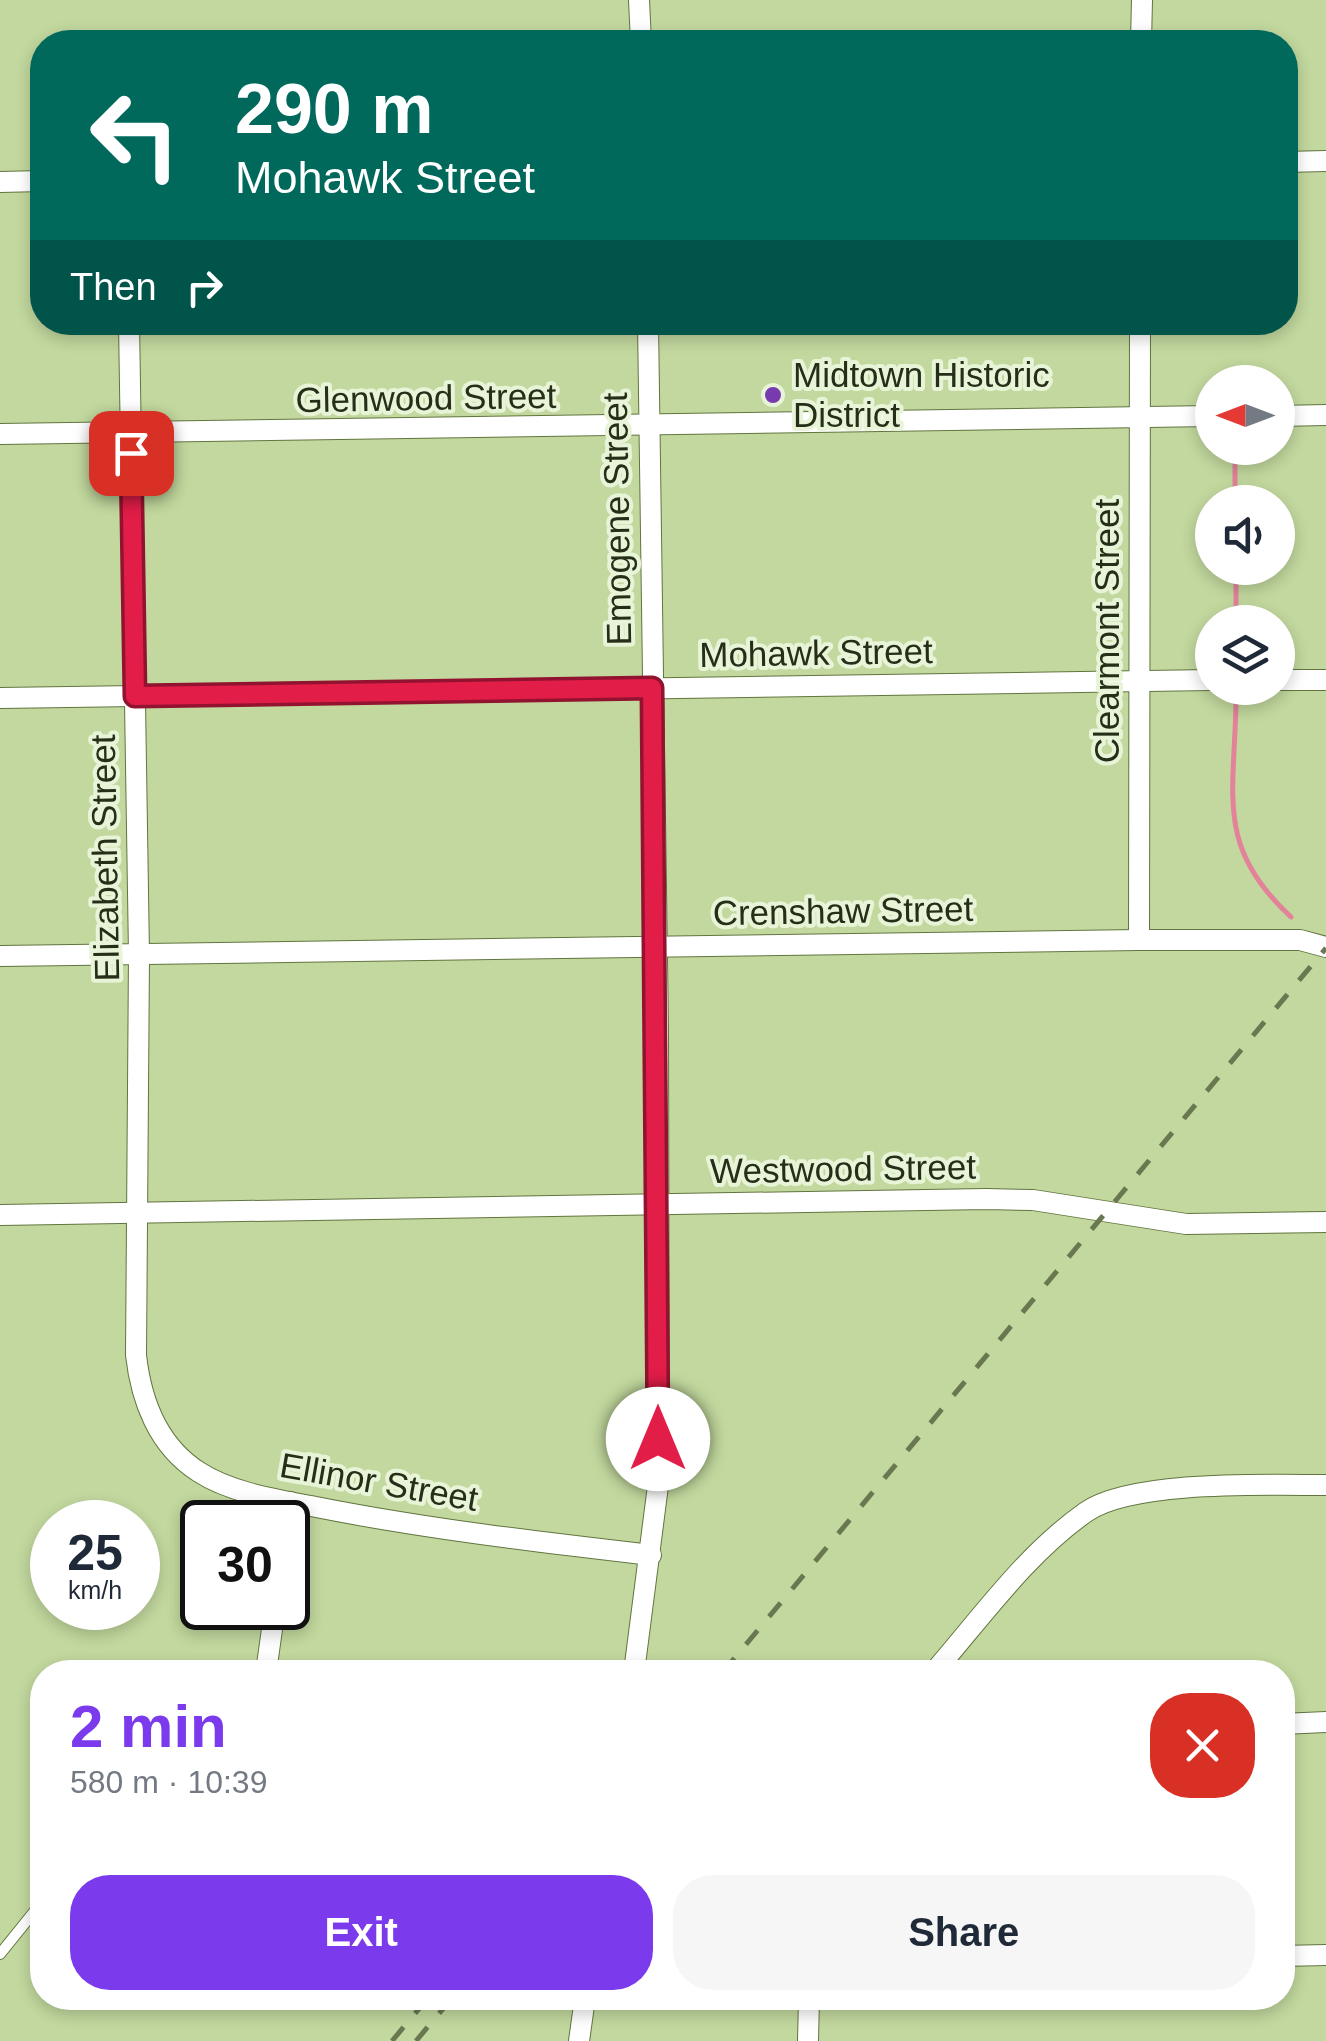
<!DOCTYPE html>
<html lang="en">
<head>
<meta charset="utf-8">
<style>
	body { margin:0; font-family:Helvetica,sans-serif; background:#f6f6f7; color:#1f2937; height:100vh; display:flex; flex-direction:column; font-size:38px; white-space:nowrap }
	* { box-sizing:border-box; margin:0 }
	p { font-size:32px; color:#747a83 }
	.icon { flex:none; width:55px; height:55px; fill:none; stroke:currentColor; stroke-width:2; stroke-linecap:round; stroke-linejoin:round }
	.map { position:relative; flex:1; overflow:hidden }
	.panel { position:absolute; left:30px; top:1660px; width:1265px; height:350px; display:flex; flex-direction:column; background:#fff; border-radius:40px; box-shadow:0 5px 15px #0003 }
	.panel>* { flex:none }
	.hud { position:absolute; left:30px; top:30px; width:1268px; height:305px; border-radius:40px; box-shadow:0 5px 15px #0003; background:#00695c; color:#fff; overflow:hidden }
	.needle { width:65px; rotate:270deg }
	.tools { position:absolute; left:1195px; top:365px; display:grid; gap:20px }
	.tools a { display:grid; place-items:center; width:100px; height:100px; border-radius:50%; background:#fff; box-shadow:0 5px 15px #0003; font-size:50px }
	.speed { position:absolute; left:30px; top:1500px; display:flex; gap:20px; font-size:50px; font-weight:700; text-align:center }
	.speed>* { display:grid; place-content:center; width:130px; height:130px; border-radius:50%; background:#fff; box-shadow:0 5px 15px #0003; line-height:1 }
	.speed small { font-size:25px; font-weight:400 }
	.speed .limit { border:5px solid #111; border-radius:15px; background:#fff; color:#111 }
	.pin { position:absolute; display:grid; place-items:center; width:85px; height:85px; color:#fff; margin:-42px; border-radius:20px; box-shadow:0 5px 15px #0006 }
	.me { position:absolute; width:110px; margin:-55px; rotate:0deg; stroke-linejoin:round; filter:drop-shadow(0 0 8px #0008) }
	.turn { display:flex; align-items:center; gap:35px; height:210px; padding:0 40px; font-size:45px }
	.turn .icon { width:130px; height:130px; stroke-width:2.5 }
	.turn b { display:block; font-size:70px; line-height:85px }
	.then { display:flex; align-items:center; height:95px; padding:0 40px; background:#0003; gap:20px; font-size:38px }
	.round { display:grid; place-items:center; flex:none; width:105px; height:105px; border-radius:40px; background:#f6f6f7 }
	.headline { display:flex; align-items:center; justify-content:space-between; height:170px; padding:0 40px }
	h1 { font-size:60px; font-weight:800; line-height:75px; color:#7c3aed }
	.primary-button { display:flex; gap:20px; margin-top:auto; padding:20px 40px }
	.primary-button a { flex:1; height:115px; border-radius:40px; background:#7c3aed; color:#fff; font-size:40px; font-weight:800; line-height:115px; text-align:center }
	.primary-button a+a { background:#f6f6f7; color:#1f2937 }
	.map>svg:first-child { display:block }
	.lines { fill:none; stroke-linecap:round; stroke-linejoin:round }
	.stream { stroke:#e3839a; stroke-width:5 }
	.service-casing { stroke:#62753f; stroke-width:12 }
	.minor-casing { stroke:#62753f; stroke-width:22 }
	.service { stroke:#fff; stroke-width:10 }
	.minor { stroke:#fff; stroke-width:20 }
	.rail { stroke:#6a7852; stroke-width:5; stroke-dasharray:18 18; stroke-linecap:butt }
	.route-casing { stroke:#92132f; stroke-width:25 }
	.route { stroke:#e11d48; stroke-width:18 }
	.poi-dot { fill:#783aaf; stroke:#e8f4d7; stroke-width:4 }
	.labels { text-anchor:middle; stroke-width:8; stroke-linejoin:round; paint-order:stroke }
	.poi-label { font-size:35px; fill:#252e17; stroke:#e8f4d7; text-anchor:start }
	.street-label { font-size:35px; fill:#252e17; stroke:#e8f4d7 }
</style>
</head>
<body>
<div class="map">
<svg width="1326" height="2041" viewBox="0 0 1326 2041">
	<rect width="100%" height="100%" fill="#c2d89e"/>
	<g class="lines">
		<g class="stream">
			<polyline points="1235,461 1235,502"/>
			<polyline points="1236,568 1236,622"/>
			<path d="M1236,704C1234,797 1216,848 1291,917"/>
		</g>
		<defs>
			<polyline id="service" points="0,1954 42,1902"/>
			<g id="minor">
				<polyline points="639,0 641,42"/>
				<polyline points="1141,42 1142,0"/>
				<polyline points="1285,162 1326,161"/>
				<polyline points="0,182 42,181"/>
				<path d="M129,322L139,955L136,1355C141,1400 158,1446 199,1472C231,1493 279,1500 316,1507C427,1529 539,1542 651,1555"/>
				<polyline points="1278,416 1326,415"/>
				<polyline points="0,434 1212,416"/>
				<polyline points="1278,680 1326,680"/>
				<polyline points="0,698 1212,680"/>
				<polyline points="1139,940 1140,322"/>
				<polyline points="0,956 1139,940 1300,940 1326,947"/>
				<polyline points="0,1215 986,1199 1033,1200 1186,1224 1326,1222"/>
				<polyline points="287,1522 290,1502"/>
				<polyline points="266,1672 275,1608"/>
				<polyline points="634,1672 659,1478 658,1029 648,322"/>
				<path d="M934,1672C981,1618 1026,1554 1086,1512C1132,1480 1268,1485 1326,1485"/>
				<polyline points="1282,1724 1326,1722"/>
				<polyline points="1282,1956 1326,1955"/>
				<polyline points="579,2041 585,1998"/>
				<polyline points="808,2041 809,1998"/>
			</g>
		</defs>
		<use href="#service" class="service-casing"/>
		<use href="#minor" class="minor-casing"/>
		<use href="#service" class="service"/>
		<use href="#minor" class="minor"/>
		<g class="rail">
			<polyline points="723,1672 1326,948"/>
			<polyline points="392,2041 428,1998"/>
			<polyline points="416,2041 452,1998"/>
		</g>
	</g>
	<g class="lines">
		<defs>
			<polyline id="route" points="131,453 135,696 652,688 658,1439"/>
		</defs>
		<use href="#route" class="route-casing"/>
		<use href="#route" class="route"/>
	</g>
	<circle class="poi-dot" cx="773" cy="395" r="10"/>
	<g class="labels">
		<g class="poi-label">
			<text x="793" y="387">Midtown Historic<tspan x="793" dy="40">District</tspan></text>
		</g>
		<g class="street-label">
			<text transform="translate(426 398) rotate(-1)" y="12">Glenwood Street</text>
			<text transform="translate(617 519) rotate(-91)" y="12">Emogene Street</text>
			<text transform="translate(1107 631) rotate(-90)" y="12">Clearmont Street</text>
			<text transform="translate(816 653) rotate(-1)" y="12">Mohawk Street</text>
			<text transform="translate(105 858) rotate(-91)" y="12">Elizabeth Street</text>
			<text transform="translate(843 911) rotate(-1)" y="12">Crenshaw Street</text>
			<text transform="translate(843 1169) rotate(-1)" y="12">Westwood Street</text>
			<text transform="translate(379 1482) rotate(10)" y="12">Ellinor Street</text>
		</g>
	</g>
</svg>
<div class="tools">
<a><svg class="needle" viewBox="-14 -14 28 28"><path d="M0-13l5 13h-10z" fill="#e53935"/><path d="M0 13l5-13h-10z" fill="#747a83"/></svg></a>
<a><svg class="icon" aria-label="sound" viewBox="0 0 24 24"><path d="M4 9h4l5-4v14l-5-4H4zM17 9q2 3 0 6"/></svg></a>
<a><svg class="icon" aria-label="layers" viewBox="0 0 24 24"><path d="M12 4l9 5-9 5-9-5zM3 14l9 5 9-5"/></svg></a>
</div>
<div class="speed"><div>25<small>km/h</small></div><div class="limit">30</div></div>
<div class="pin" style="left:131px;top:453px;background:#d93025"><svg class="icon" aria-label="arrive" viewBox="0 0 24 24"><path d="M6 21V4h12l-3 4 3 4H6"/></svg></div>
<svg class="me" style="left:658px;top:1439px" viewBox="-20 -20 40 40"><circle r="19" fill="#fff"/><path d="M0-13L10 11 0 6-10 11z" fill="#e11d48"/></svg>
<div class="hud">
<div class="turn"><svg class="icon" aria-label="left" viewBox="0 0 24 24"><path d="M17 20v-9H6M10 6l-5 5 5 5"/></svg><div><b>290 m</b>Mohawk Street</div></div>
<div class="then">Then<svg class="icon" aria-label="right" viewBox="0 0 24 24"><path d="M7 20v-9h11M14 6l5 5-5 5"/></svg></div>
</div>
<section class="panel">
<div class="headline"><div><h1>2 min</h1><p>580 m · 10:39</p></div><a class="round" style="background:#d93025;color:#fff"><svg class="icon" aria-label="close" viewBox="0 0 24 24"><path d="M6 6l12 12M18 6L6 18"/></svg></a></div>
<div class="primary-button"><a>Exit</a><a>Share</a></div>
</section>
</div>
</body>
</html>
